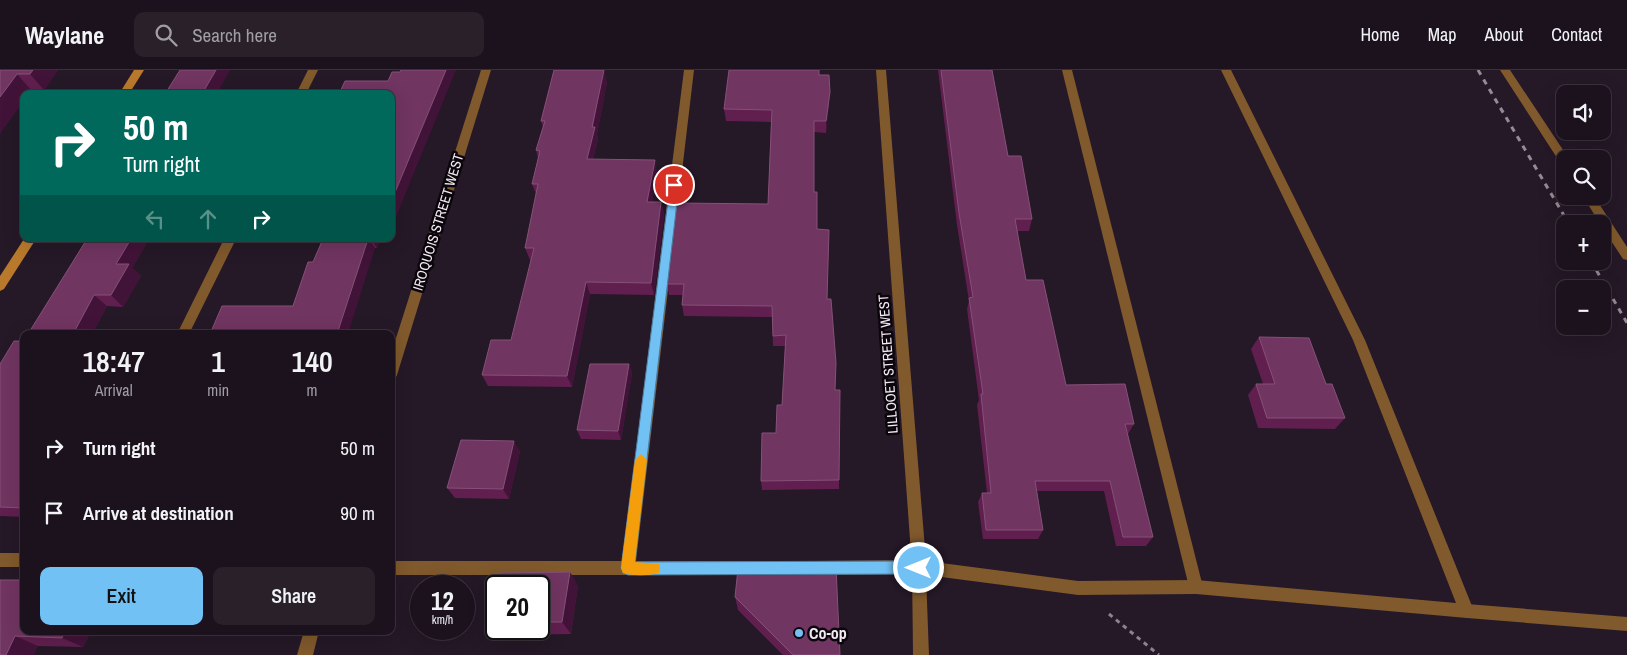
<!DOCTYPE html>
<html lang="en">
<head>
<meta charset="utf-8">
<style>
	body { margin:0; font-family:"Archivo Narrow",sans-serif; background:#29202a; color:#f1f3f6; height:100vh; display:flex; flex-direction:column; font-size:19px; white-space:nowrap }
	* { box-sizing:border-box; margin:0 }
	p { font-size:16px; color:#a09ea4 }
	.icon { flex:none; width:28px; height:28px; fill:none; stroke:currentColor; stroke-width:2; stroke-linecap:round; stroke-linejoin:round }
	.map { position:relative; flex:1; overflow:hidden }
	.details { position:absolute; left:20px; top:260px; width:375px; height:305px; display:flex; flex-direction:column; background:#1c121d; border-radius:10px; box-shadow:0 5px 20px #0002,0 0 0 1px #3a323b }
	.details>* { flex:none }
	.banner { position:absolute; left:20px; top:20px; width:375px; height:152px; border-radius:10px; box-shadow:0 5px 20px #0002,0 0 0 1px #3a323b; background:#00695c; color:#fff; overflow:hidden }
	.buttons { position:absolute; left:1556px; top:15px; display:grid; gap:10px }
	.buttons a { display:grid; place-items:center; width:55px; height:55px; border-radius:10px; background:#1c121d; box-shadow:0 5px 20px #0002,0 0 0 1px #3a323b; font-size:25px }
	.speed { position:absolute; left:410px; top:505px; display:flex; gap:10px; font-size:25px; font-weight:700; text-align:center }
	.speed>* { display:grid; place-content:center; width:65px; height:65px; border-radius:50%; background:#1c121d; box-shadow:0 5px 20px #0002,0 0 0 1px #3a323b; line-height:1 }
	.speed small { font-size:12px; font-weight:400 }
	.speed .limit { border:2px solid #111; border-radius:8px; background:#fff; color:#111 }
	.pin { position:absolute; display:grid; place-items:center; width:42px; height:42px; color:#fff; margin:-21px; border:2px solid #fff; border-radius:50%; box-shadow:0 1px 5px #0007 }
	.me { position:absolute; width:55px; margin:-28px; rotate:270deg; stroke-linejoin:round; filter:drop-shadow(0 0 4px #0008) }
	.turn { display:flex; align-items:center; gap:18px; height:105px; padding:0 20px; font-size:22px }
	.turn .icon { width:65px; height:65px; stroke-width:2.5 }
	.turn b { display:block; font-size:35px; line-height:42px }
	.lanes { display:flex; align-items:center; height:48px; padding:0 20px; background:#0003; justify-content:center; gap:25px; direction:ltr }
	.lanes .off { opacity:.35 }
	.eta { display:flex; justify-content:space-evenly; align-items:center; height:85px; text-align:center }
	.eta b { font-size:30px; font-weight:600; line-height:35px }
	.button { display:flex; gap:10px; margin-top:auto; padding:10px 20px }
	.button a { flex:1; height:58px; border-radius:10px; background:#72c1f5; color:#111; font-size:20px; font-weight:600; line-height:58px; text-align:center }
	.button a+a { background:#29202a; color:#f1f3f6 }
	ul { padding:0; list-style:none }
	li { display:flex; align-items:center; gap:15px; height:65px; padding:0 20px }
	li div { flex:1 }
	li b { display:block; font-size:19px }
	li em { font-style:normal }
	header { display:flex; align-items:center; gap:30px; box-sizing:border-box; height:70px; padding:0 25px; background:#1c121d; border-bottom:1px solid #3a323b }
	header strong { font-size:24px }
	nav { display:flex; gap:28px; margin-inline-start:auto; font-size:18px }
	.search { width:350px; height:45px; background:#29202a; display:flex; align-items:center; gap:12px; box-sizing:border-box; padding:0 18px; border-radius:10px; color:#a09ea4; font-size:19px }
	.map>svg:first-child { display:block }
	.lines { fill:none; stroke-linecap:round; stroke-linejoin:round }
	.path { stroke:#8c818d; stroke-width:3; stroke-dasharray:4.5 4.5; stroke-linecap:butt }
	.lane { fill:#80592c; fill-rule:evenodd }
	.street { fill:#80592c; fill-rule:evenodd }
	.secondary { fill:#b8792c; fill-rule:evenodd }
	.rail { stroke:#968a96; stroke-width:3; stroke-dasharray:5.5 5.5; stroke-linecap:butt }
	.wall { fill:#601f4f }
	.shaded-wall { fill:#421338 }
	.building { fill:#703561; stroke:#855178 }
	.route { fill:#72c1f5; stroke:#4a7d9f }
	.slow { fill:#f59e0b }
	.poi-dot { fill:#72c1f5; stroke:#0b060c; stroke-width:2 }
	.labels { text-anchor:middle; stroke-width:5; stroke-linejoin:round; paint-order:stroke }
	.street-label { font-size:14px; fill:#f4eaf4; stroke:#0b060c }
	.near-poi-label { font-size:16px; font-weight:bold; fill:#f4eaf4; stroke:#0b060c; text-anchor:start }
</style>
</head>
<body>
<header>
<strong>Waylane</strong>
<div class="search"><svg class="icon" aria-label="search" viewBox="0 0 24 24"><circle cx="10" cy="10" r="6"/><path d="M15 15l6 6"/></svg>Search here</div>
<nav><a>Home</a><a>Map</a><a>About</a><a>Contact</a></nav>
</header>
<div class="map">
<svg width="1627" height="585" viewBox="0 0 1627 585">
	<rect width="100%" height="100%" fill="#251827"/>
	<g class="lines">
		<polyline class="path" points="1109,544 1159,585"/>
		<g class="lane">
			<polygon points="308,0 318,0 306,24 296,24"/>
			<polygon points="684,0 694,0 636,491 789,491 794,493 796,498 794,503 789,505 391,505 391,491 622,491"/>
			<polygon points="1062,0 1072,0 1203,517 1201,522 1196,524 1191,522 1189,517"/>
			<polygon points="1500,0 1510,0 1569,89 1565,89 1565,95 1561,94"/>
			<polygon points="1583,126 1594,126 1627,177 1627,190 1623,189 1602,157 1602,154 1600,154"/>
			<polygon points="224,169 236,169 189,264 177,264"/>
			<rect x="0" y="483" width="24" height="14"/>
			<polygon points="919,490 924,492 926,497 924,502 919,504 819,505 814,503 812,498 814,493 819,491"/>
			<polygon points="1467,534 1627,547 1627,561 1467,548 1462,546 1460,541 1462,536"/>
		</g>
		<g class="street">
			<polygon points="481,0 491,0 397,305 395,309 391,310 391,284"/>
			<polygon points="876,0 886,0 926,491 1078,511 1196,510 1456,533 1353,270 1221,0 1231,0 1365,270 1474,541 1472,546 1467,548 1196,524 1078,525 926,505 929,585 913,585 912,497"/>
			<polygon points="304,561 319,561 313,585 297,585"/>
		</g>
		<g class="secondary">
			<polygon points="134,0 144,0 129,24 119,24"/>
			<polygon points="24,169 36,169 4,219 0,221 0,206"/>
		</g>
		<g class="rail">
			<polyline points="1478,0 1569,154"/>
			<polyline points="1591,191 1627,253"/>
		</g>
	</g>
	<g class="wall">
		<polygon points="0,0 58,0 44,20 31,20 28,24 24,24 24,30 0,63"/>
		<polygon points="938,0 992,0 1008,86 1032,149 1029,161 1017,161 1026,210 1066,315 1134,354 1128,364 1153,467 1146,476 1116,476 1104,421 1037,421 1043,460 1038,469 983,469 978,432 982,423 987,423 977,335 979,330 967,239 969,231 957,155"/>
		<polygon points="819,5 829,33 826,63 814,62 814,122 817,159 827,229 835,320 839,410 839,419 762,420 761,411 776,363 782,335 785,276 773,276 772,247 684,246 682,235 683,225 669,225 667,214 768,134 771,52 726,51 724,39"/>
		<polygon points="607,12 597,64 598,70 593,89 657,103 652,132 661,132 664,144 654,225 590,224 572,317 488,316 482,305 511,270 531,190 530,190 525,178 536,124 532,114 538,88 536,80 543,57 541,51"/>
		<polygon points="87,169 149,169 132,198 141,206 123,237 107,236 92,264 28,264"/>
		<polygon points="323,169 387,169 386,173 379,172 377,178 375,178 293,236"/>
		<polygon points="1259,267 1326,314 1345,348 1335,359 1258,358 1248,325 1256,314 1263,314 1251,279"/>
		<polygon points="24,271 24,447 0,446 0,294"/>
		<polygon points="629,294 632,303 621,370 581,369 577,360"/>
		<polygon points="520,381 509,429 455,428 447,418"/>
		<polygon points="24,510 24,561 91,561 83,577 38,576 0,585"/>
		<polygon points="578,515 571,564 502,565 497,559 539,559 539,516"/>
		<polygon points="496,525 496,558 491,553"/>
		<polygon points="735,527 840,585 783,585 738,540"/>
	</g>
	<g class="shaded-wall">
		<polygon points="33,0 58,0 44,20 30,4"/>
		<polygon points="216,0 230,0 217,24 202,24"/>
		<polygon points="446,0 456,0 391,159 391,132"/>
		<polygon points="604,0 607,12 597,64 598,70 590,101 587,89"/>
		<polygon points="17,4 31,20 28,24 24,24 24,30 0,63 0,27"/>
		<polygon points="830,22 829,33 826,63 826,51"/>
		<polygon points="655,90 657,103 650,144 647,132"/>
		<polygon points="661,132 664,144 654,225 651,213"/>
		<polygon points="131,169 149,169 132,198 141,206 123,237 111,225 116,194"/>
		<polygon points="368,169 369,169 375,178 348,264 337,264"/>
		<polygon points="371,169 377,169 379,172 377,178"/>
		<polygon points="586,212 590,224 572,317 567,306"/>
		<polygon points="94,225 107,236 92,264 73,264"/>
		<polygon points="629,294 632,303 621,370 618,361"/>
		<polygon points="514,371 520,381 509,429 503,419"/>
		<polygon points="570,502 578,515 571,564 562,552"/>
		<polygon points="65,561 91,561 83,577 62,568"/>
		<polygon points="15,566 38,576 34,585 6,585"/>
	</g>
	<g class="building">
		<polygon points="0,0 33,0 30,4 17,4 0,27"/>
		<polygon points="180,0 216,0 202,24 165,24"/>
		<polygon points="401,0 446,0 391,132 391,24 339,24 345,11 388,11 392,2 400,2"/>
		<polygon points="554,0 604,0 592,57 595,57 587,89 655,90 647,132 661,132 651,213 586,212 567,306 482,305 491,270 511,270 534,178 525,178 538,114 532,114 540,81 536,80 545,51 541,51"/>
		<polygon points="729,0 819,0 819,5 829,5 830,22 826,51 814,51 814,122 817,122 817,159 829,160 827,229 831,229 836,293 835,320 840,320 839,410 761,411 762,363 776,363 777,335 782,335 786,265 773,266 772,236 682,235 684,214 667,214 677,133 768,134 772,40 724,39"/>
		<polygon points="941,0 992,0 1008,86 1021,86 1032,149 1015,149 1026,210 1043,210 1066,315 1125,314 1134,354 1125,354 1153,467 1123,467 1110,411 1035,411 1043,460 986,460 982,423 991,423 981,324 983,324 969,228 973,227 959,143"/>
		<polygon points="87,169 131,169 116,194 129,194 111,225 94,225 73,264 28,264"/>
		<polygon points="323,169 368,169 337,264 210,264 222,236 293,236 308,192 313,192"/>
		<polygon points="1259,267 1309,268 1326,314 1332,314 1345,348 1267,348 1256,314 1275,314"/>
		<polygon points="14,271 24,271 24,438 0,437 0,294"/>
		<polygon points="590,294 629,294 618,361 577,360"/>
		<polygon points="461,370 514,371 503,419 447,418"/>
		<polygon points="836,497 840,585 793,585 735,527 738,499"/>
		<polygon points="570,502 562,552 539,552 539,516 498,516 500,503"/>
		<polygon points="0,510 24,510 24,561 65,561 62,568 15,566 6,585 0,585"/>
		<polygon points="496,525 496,553 491,553"/>
	</g>
	<polygon class="route" points="674,111 679,115 635,492 919,491 923,493 925,498 923,502 919,504 628,505 623,503 621,498 670,115"/>
	<path class="slow" d="M641,384L647,390L635,492L659,494L660,498L659,503C649,506 632,506 623,503L621,498L635,390Z"/>
	<circle class="poi-dot" cx="799" cy="563" r="5"/>
	<g class="labels">
		<g class="street-label">
			<text transform="translate(438 152) rotate(-73)" y="5">IROQUOIS STREET WEST</text>
			<text transform="translate(888 294) rotate(-94)" y="5">LILLOOET STREET WEST</text>
		</g>
		<g class="near-poi-label">
			<text x="809" y="569">Co-op</text>
		</g>
	</g>
</svg>
<div class="buttons">
<a><svg class="icon" aria-label="sound" viewBox="0 0 24 24"><path d="M4 9h4l5-4v14l-5-4H4zM17 9q2 3 0 6"/></svg></a>
<a><svg class="icon" aria-label="search" viewBox="0 0 24 24"><circle cx="10" cy="10" r="6"/><path d="M15 15l6 6"/></svg></a>
<a>+</a>
<a>−</a>
</div>
<div class="speed"><div>12<small>km/h</small></div><div class="limit">20</div></div>
<div class="pin" style="left:674px;top:115px;background:#d93025"><svg class="icon" aria-label="arrive" viewBox="0 0 24 24"><path d="M6 21V4h12l-3 4 3 4H6"/></svg></div>
<svg class="me" style="left:919px;top:498px" viewBox="-20 -20 40 40"><circle r="17" fill="#72c1f5" stroke="#fff" stroke-width="3"/><path d="M0-11L8 9 0 5-8 9z" fill="#fff"/></svg>
<div class="banner">
<div class="turn"><svg class="icon" aria-label="right" viewBox="0 0 24 24"><path d="M7 20v-9h11M14 6l5 5-5 5"/></svg><div><b>50 m</b>Turn right</div></div>
<div class="lanes"><svg class="icon off" aria-label="left" viewBox="0 0 24 24"><path d="M17 20v-9H6M10 6l-5 5 5 5"/></svg><svg class="icon off" aria-label="ahead" viewBox="0 0 24 24"><path d="M12 20V5M6 11l6-6 6 6"/></svg><svg class="icon" aria-label="right" viewBox="0 0 24 24"><path d="M7 20v-9h11M14 6l5 5-5 5"/></svg></div>
</div>
<section class="details">
<div class="eta">
<div><b>18:47</b><p>Arrival</p></div>
<div><b>1</b><p>min</p></div>
<div><b>140</b><p>m</p></div>
</div>
<ul>
<li><svg class="icon" aria-label="right" viewBox="0 0 24 24"><path d="M7 20v-9h11M14 6l5 5-5 5"/></svg><div><b>Turn right</b></div><em>50 m</em></li>
<li><svg class="icon" aria-label="arrive" viewBox="0 0 24 24"><path d="M6 21V4h12l-3 4 3 4H6"/></svg><div><b>Arrive at destination</b></div><em>90 m</em></li>
</ul>
<div class="button"><a>Exit</a><a>Share</a></div>
</section>
</div>
</body>
</html>
